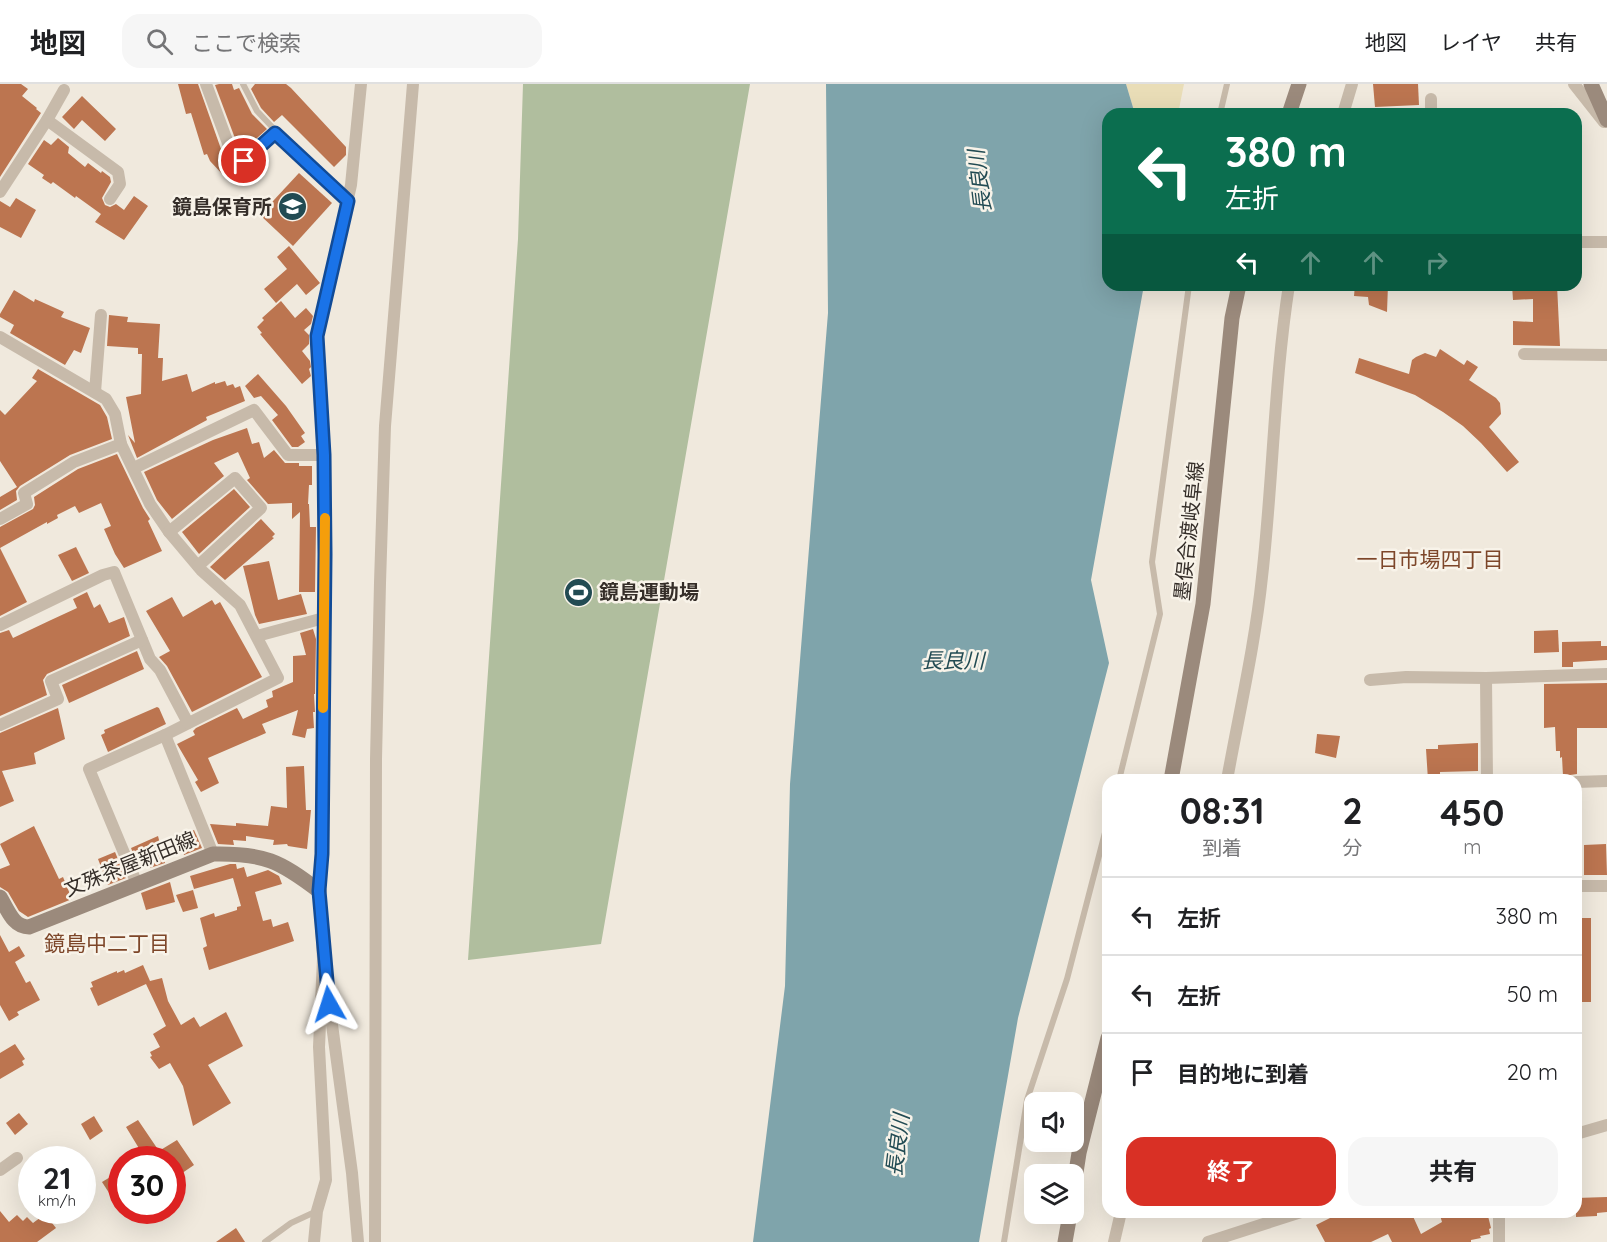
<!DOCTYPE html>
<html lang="ja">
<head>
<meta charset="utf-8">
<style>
	body { margin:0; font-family:Quicksand,"Noto Sans JP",sans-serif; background:#f6f6f6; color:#202124; height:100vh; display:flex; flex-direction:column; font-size:22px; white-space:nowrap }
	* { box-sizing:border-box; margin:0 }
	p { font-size:20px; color:#757577 }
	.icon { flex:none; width:33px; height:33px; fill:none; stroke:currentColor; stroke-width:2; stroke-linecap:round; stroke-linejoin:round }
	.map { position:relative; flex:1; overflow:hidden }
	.panel { position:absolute; left:1102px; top:690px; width:480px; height:444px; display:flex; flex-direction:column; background:#fff; border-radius:18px; box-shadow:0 6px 24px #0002 }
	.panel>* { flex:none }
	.banner { position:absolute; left:1102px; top:24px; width:480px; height:183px; border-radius:18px; box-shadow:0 6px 24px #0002; background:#0b6e4f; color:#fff; overflow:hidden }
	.tools { position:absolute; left:1024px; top:1008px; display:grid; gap:12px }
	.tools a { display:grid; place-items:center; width:60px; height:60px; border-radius:12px; background:#fff; box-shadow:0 6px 24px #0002; font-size:30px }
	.speed { position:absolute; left:18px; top:1062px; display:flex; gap:12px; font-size:30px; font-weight:700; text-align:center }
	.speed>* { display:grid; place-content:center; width:78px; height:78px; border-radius:50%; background:#fff; box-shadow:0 6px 24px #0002; line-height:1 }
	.speed small { font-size:15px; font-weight:400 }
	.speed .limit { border:9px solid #d22; background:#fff; color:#111 }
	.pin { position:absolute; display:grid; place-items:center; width:51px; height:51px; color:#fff; margin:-26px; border:3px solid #fff; border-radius:50%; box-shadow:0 2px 6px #0007 }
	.me { position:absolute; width:66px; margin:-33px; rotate:354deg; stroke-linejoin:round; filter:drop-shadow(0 0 4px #0008) }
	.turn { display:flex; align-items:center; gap:21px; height:126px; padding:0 24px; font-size:27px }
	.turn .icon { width:78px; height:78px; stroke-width:2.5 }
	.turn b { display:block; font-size:42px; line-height:51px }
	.lanes { display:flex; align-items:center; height:57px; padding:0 24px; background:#0003; justify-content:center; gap:30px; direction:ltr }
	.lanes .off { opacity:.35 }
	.eta { display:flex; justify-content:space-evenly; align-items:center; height:102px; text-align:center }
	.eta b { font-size:36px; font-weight:700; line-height:42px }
	.button { display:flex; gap:12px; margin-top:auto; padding:12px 24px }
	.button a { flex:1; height:69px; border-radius:18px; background:#d93025; color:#fff; font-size:24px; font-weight:700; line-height:69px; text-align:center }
	.button a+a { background:#f6f6f6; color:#202124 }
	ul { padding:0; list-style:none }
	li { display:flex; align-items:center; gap:18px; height:78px; padding:0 24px; border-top:2px solid #e0e0e0 }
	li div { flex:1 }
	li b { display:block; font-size:22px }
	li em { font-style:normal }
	header { display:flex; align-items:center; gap:36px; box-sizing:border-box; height:84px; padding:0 30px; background:#fff; border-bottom:2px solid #e0e0e0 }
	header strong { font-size:28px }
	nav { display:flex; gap:33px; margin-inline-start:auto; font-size:21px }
	.search { width:420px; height:54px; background:#f6f6f6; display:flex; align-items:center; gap:15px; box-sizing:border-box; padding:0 21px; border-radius:18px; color:#757577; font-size:22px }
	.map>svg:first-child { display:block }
	.green { fill:#b0be9e }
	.sand { fill:#e9ddb7 }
	.water { fill:#7fa4ab }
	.building { fill:#bc7550 }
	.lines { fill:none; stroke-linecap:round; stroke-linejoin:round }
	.service { stroke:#c7baaa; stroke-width:6 }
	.minor { stroke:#c7baaa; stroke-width:12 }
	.secondary { stroke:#9b8a7c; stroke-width:15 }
	.route-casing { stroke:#114b97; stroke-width:15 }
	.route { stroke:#1a73e8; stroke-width:10 }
	.slow { stroke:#f59e0b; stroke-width:10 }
	.labels { text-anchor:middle; stroke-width:5; stroke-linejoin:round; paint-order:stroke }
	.poi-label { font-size:20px; font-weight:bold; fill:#352e29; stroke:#f8f3e9; text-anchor:end }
	.street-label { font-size:20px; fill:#352e29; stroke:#f8f3e9 }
	.water-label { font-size:21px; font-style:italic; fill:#224b53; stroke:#f8f3e9 }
	.neighbourhood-label { font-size:21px; fill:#7d4629; stroke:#f8f3e9 }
</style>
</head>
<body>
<header>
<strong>地図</strong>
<div class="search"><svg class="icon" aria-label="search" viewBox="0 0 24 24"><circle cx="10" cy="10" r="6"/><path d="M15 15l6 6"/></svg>ここで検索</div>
<nav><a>地図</a><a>レイヤ</a><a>共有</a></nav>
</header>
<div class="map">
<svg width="1607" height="1158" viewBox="0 0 1607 1158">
	<rect width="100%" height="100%" fill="#f0e9dd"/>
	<polygon class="green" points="523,0 750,0 601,860 468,876 518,155"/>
	<polygon class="sand" points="1126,0 1184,0 1178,30 1135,30"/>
	<polygon class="water" points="826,0 1126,0 1135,30 1108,30 1108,201 1144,201 1091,496 1109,579 1018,934 979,1158 753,1158 785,902 790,700 828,229"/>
	<g class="building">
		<polygon points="0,0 21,0 28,5 22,12 37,24 36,25 41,29 0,93"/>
		<polygon points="178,0 198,0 221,65 235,82 224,92 210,77 207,70 204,71 191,29 186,30"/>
		<polygon points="219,0 232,0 234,6 239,4 252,30 267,45 244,66 236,57 215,1"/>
		<polygon points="255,0 286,0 291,4 346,63 346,71 334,83 282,31 274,38 261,24 251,5"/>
		<polygon points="1373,0 1418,0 1419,21 1375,23"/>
		<polygon points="82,12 116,45 105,57 82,36 74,45 62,33"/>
		<polygon points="58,54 69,63 68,69 85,83 88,79 101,89 102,87 110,93 111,98 102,114 105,121 110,123 116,120 124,126 134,112 148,122 124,156 95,138 101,130 76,112 75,114 53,98 51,100 42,94 44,91 28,80 44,56 51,61"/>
		<polygon points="299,89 332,119 293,162 260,131"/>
		<polygon points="16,114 36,126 21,154 0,143 0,117 10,123"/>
		<polygon points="289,162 320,199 306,211 297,200 276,219 264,205 287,185 277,173"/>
		<polygon points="1355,201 1388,201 1387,228 1369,221 1368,213 1354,212"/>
		<polygon points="1512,201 1557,201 1560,262 1513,261 1513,237 1533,238 1533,215 1513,216"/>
		<polygon points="14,206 34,218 35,215 64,228 61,233 90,244 81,269 74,266 65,281 10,249 14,241 0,233 0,230"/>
		<polygon points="281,217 295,234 306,224 313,232 311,240 304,246 309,251 309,260 302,267 310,277 311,283 309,285 311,292 302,300 260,250 262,249 257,243 264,236 262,234"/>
		<polygon points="109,231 128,233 127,238 160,240 158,274 163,274 162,297 187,290 192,308 215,298 215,300 225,297 227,302 233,300 235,304 240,302 245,317 206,333 207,336 137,374 128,351 135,359 126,313 141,310 142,270 138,270 138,264 107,262"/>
		<polygon points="1440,265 1464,281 1467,276 1478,283 1469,296 1496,314 1500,319 1501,330 1489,343 1519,378 1507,388 1481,359 1463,342 1443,328 1415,311 1355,289 1359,274 1409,290 1412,276 1416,273 1425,269 1436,273"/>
		<polygon points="38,285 100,321 107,333 112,355 70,371 20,402 16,407 17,416 0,426 0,413 17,403 0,377 0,326 5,331 37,297 32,294"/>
		<polygon points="258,290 286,322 305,349 301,352 305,358 298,363 292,363 272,336 278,331 261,312 254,314 245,302"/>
		<polygon points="247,344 252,360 259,358 264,374 274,366 285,379 299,379 299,382 312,382 312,401 309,401 308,420 309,420 310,443 316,443 315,508 299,508 300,428 292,435 292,419 268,420 247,396 250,394 238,368 214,379 224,392 172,435 157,416 144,388 213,356"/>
		<polygon points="117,370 143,424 150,435 148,437 162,467 124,484 115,470 104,445 111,442 101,419 79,429 75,422 57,431 58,434 47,440 47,438 0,464 0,443 33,425 35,421 34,413 78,385"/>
		<polygon points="234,405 250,423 199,470 182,448"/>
		<polygon points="261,435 275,450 272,453 274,454 225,496 210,483"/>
		<polygon points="76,463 89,489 72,497 58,471"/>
		<polygon points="0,464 27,518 0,532"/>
		<polygon points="269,477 278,516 301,510 307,530 259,540 255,531 243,482"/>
		<polygon points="87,508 94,524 100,520 109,539 124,533 130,552 47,590 43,596 47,611 0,632 0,549 9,546 13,554 51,536 77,524 73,515"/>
		<polygon points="172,513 183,533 212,516 215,521 220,518 262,593 192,628 167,582 159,573 170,567 146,527"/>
		<polygon points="313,545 316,555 315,610 314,610 315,628 313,628 314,644 307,645 305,654 292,651 298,626 262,640 266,649 208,674 219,699 201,708 195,698 198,696 177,660 195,651 193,647 196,644 237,624 243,635 268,623 266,616 273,613 272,607 293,598 293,572 306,571 300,549"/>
		<polygon points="1558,546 1559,568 1534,569 1534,547"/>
		<polygon points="1601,557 1601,562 1607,562 1607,576 1573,578 1573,583 1562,583 1562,558"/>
		<polygon points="137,567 144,585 69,619 62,601"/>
		<polygon points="1607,599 1607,644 1577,644 1577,690 1563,692 1562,673 1560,674 1560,667 1556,667 1555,643 1544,644 1544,600"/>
		<polygon points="157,623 159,624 166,640 108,668 101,651 105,649 104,646"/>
		<polygon points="58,624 65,655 34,669 36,680 2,687 14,717 0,723 0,649"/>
		<polygon points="1317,650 1340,652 1336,674 1315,669"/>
		<polygon points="1478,659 1478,687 1440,688 1440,696 1428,696 1426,665 1438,665 1438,661"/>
		<polygon points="304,682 306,726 311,726 307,765 288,762 287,760 273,761 274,756 246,752 246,757 233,756 234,761 218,760 210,740 236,742 236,739 268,742 271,722 287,724 286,683"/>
		<polygon points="34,742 59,795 63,793 72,815 28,833 19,827 8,808 0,803 0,785 10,781 0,760"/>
		<polygon points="194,746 202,764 184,771 178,753"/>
		<polygon points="158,752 165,779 150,784 148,780 139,784 131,764"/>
		<polygon points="1606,760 1607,791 1584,791 1584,761"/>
		<polygon points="115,768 126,794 108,801 98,775"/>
		<polygon points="230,780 236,780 237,785 244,783 247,793 268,786 279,792 282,800 255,808 263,837 271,835 273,843 288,838 294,857 209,886 203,864 207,862 200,834 214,829 215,833 237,826 237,823 241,822 233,794 194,805 190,792"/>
		<polygon points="170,798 175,818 146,826 141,809"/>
		<polygon points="193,806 198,824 183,828 176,811"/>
		<rect x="1576" y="834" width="15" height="84"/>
		<polygon points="0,851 9,868 19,862 25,872 15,878 26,899 30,897 40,916 17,928 19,931 9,937 0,921"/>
		<polygon points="143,881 150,897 162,894 168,917 181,941 194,933 200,943 226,928 243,962 208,981 231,1019 193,1042 183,1002 170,979 159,985 150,973 152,972 150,968 160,963 153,950 166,942 146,900 98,922 90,904 93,903 91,898 117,887 117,889 124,886 125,889"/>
		<polygon points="15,960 25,975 22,977 24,981 0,995 0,969"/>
		<polygon points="19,1029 28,1040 15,1051 6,1039"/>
		<polygon points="94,1032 103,1047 90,1056 81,1040"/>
		<polygon points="138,1036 159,1067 177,1056 194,1081 172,1096 172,1076 124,1076 140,1066 126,1043"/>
		<polygon points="122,1086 122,1129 102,1098"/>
		<polygon points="1607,1113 1607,1128 1597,1129 1597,1132 1576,1133 1576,1114"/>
		<polygon points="0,1127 9,1138 17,1131 23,1137 27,1133 33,1139 45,1130 56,1144 37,1158 0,1158"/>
		<polygon points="1336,1128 1411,1128 1421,1150 1442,1138 1439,1128 1487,1128 1491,1144 1489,1145 1490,1150 1480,1152 1481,1154 1471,1156 1471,1158 1392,1158 1388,1150 1371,1158 1325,1158 1316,1141 1336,1131"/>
		<polygon points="236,1144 245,1158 216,1158"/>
	</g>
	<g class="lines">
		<g class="service">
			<polyline points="243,0 257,27 274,45 275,48"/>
			<polyline points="1220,30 1227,0"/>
			<polyline points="1119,696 1160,530 1152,478 1189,201"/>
			<polyline points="265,1158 291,1139 317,1127"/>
			<polyline points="1004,1158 1027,1016 1067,895 1108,737"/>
		</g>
		<g class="minor">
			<polyline points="206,0 229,62 244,77 275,49 348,117"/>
			<polyline points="1574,0 1604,38"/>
			<polyline points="1431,15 1431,30"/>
			<polyline points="1343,30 1352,0"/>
			<polyline points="47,36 118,88 120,100 110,115"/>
			<polyline points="0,108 47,36 64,6"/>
			<polyline points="1576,158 1607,158"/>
			<polyline points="0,253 106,315 115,330 121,360 150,420 169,448 201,486 240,521 278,594 165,651 89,685 137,800"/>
			<polyline points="1524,270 1607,271"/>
			<polyline points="95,308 101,231"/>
			<polyline points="134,384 254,326 288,371 324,371"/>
			<polyline points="0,435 27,420 24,409 74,378 121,360"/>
			<polyline points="169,448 235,394 261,424 198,482"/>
			<polyline points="0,541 103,491 114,488 150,575 160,586 188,639"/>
			<polyline points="257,552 324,534"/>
			<polyline points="1486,594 1487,696"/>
			<polyline points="1370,596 1406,593 1486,594 1607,590"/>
			<polyline points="0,641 58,615 51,597 142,556"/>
			<polyline points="165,651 213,770"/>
			<path d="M1227,696C1239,629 1255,561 1262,493C1273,396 1274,298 1289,201"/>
			<polyline points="1576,698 1607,697"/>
			<polyline points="1576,802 1607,802"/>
			<polyline points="328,911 352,1089 358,1158"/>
			<polyline points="1576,1050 1607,1041"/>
			<polyline points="0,1086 17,1074"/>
			<polyline points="1499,1128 1499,1158"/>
			<polyline points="314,1158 317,1127 326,1096 319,963 323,875 319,807 322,770 325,470 324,371 317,251 351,101 361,0"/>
			<polyline points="375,1158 376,675 380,499 385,342 413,0"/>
			<polyline points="1114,1158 1121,1128"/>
			<polyline points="1208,1158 1301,1128"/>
		</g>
		<g class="secondary">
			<polyline points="1591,0 1607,36"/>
			<polyline points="1289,30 1299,0"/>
			<polyline points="1171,696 1203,520 1232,234 1239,201"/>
			<path d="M0,813C8,826 13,843 29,843L213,770C264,769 280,777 319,807"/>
			<polyline points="1074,1101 1079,1069 1108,954"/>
			<polyline points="1065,1158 1070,1130"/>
		</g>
	</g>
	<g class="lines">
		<defs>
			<polyline id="route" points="244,77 275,49 348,117 317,252 324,371 325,470 322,770 319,807 329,920"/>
		</defs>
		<use href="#route" class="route-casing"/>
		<use href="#route" class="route"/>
		<polyline class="slow" points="323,624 325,434"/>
	</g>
	<defs>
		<symbol id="school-disc" viewBox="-11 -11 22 22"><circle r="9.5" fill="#224b53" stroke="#f8f3e9"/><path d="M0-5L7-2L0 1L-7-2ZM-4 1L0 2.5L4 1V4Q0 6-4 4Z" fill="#fff"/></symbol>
		<symbol id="stadium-disc" viewBox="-11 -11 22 22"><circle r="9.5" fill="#224b53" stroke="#f8f3e9"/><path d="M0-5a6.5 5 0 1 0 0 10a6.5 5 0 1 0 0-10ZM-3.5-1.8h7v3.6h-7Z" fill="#fff"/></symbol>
	</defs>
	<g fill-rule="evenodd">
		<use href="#school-disc" x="276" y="106" width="33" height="33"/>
		<use href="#stadium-disc" x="562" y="492" width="33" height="33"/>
	</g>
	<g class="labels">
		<g class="poi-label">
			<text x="272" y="130">鏡島保育所</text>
			<text x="599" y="515" text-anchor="start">鏡島運動場</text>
		</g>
		<g class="street-label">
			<text transform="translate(1189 447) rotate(-84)" y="7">墨俣合渡岐阜線</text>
			<text transform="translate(130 780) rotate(-22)" y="7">文殊茶屋新田線</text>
		</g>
		<g class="water-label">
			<text transform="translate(980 97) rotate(-97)" y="7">長良川</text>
			<text x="953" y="584">長良川</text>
			<text transform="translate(898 1061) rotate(-83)" y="7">長良川</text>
		</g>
		<g class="neighbourhood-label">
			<text x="1430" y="483">一日市場四丁目</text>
			<text x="107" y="867">鏡島中二丁目</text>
		</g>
	</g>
</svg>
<div class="tools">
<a><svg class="icon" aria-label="sound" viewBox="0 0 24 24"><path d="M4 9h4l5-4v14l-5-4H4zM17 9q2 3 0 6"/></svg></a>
<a><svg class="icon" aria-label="layers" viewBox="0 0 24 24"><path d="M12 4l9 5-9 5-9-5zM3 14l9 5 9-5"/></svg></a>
</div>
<div class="speed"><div>21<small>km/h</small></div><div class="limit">30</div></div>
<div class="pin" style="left:244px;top:77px;background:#d93025"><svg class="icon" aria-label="arrive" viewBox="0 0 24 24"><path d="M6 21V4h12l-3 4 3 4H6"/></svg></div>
<svg class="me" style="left:329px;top:920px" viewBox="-20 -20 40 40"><path d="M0-17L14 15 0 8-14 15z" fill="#1a73e8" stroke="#fff" stroke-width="4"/></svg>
<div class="banner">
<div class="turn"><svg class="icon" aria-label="left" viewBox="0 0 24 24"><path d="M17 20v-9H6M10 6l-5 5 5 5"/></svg><div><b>380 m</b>左折</div></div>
<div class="lanes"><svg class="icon" aria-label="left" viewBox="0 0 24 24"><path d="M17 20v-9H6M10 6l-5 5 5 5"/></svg><svg class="icon off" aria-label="ahead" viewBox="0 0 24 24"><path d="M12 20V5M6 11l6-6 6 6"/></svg><svg class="icon off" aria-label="ahead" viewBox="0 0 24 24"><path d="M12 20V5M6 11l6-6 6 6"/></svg><svg class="icon off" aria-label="right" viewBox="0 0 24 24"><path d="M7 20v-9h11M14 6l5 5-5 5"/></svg></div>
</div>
<section class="panel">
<div class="eta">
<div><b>08:31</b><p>到着</p></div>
<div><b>2</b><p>分</p></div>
<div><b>450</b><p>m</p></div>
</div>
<ul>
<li><svg class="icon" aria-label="left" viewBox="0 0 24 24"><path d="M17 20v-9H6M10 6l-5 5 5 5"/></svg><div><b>左折</b></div><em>380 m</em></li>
<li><svg class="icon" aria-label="left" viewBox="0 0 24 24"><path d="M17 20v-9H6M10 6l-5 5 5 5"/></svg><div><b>左折</b></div><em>50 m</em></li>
<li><svg class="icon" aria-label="arrive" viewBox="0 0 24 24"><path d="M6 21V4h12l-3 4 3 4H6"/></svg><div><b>目的地に到着</b></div><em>20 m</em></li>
</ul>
<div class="button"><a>終了</a><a>共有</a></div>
</section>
</div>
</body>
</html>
